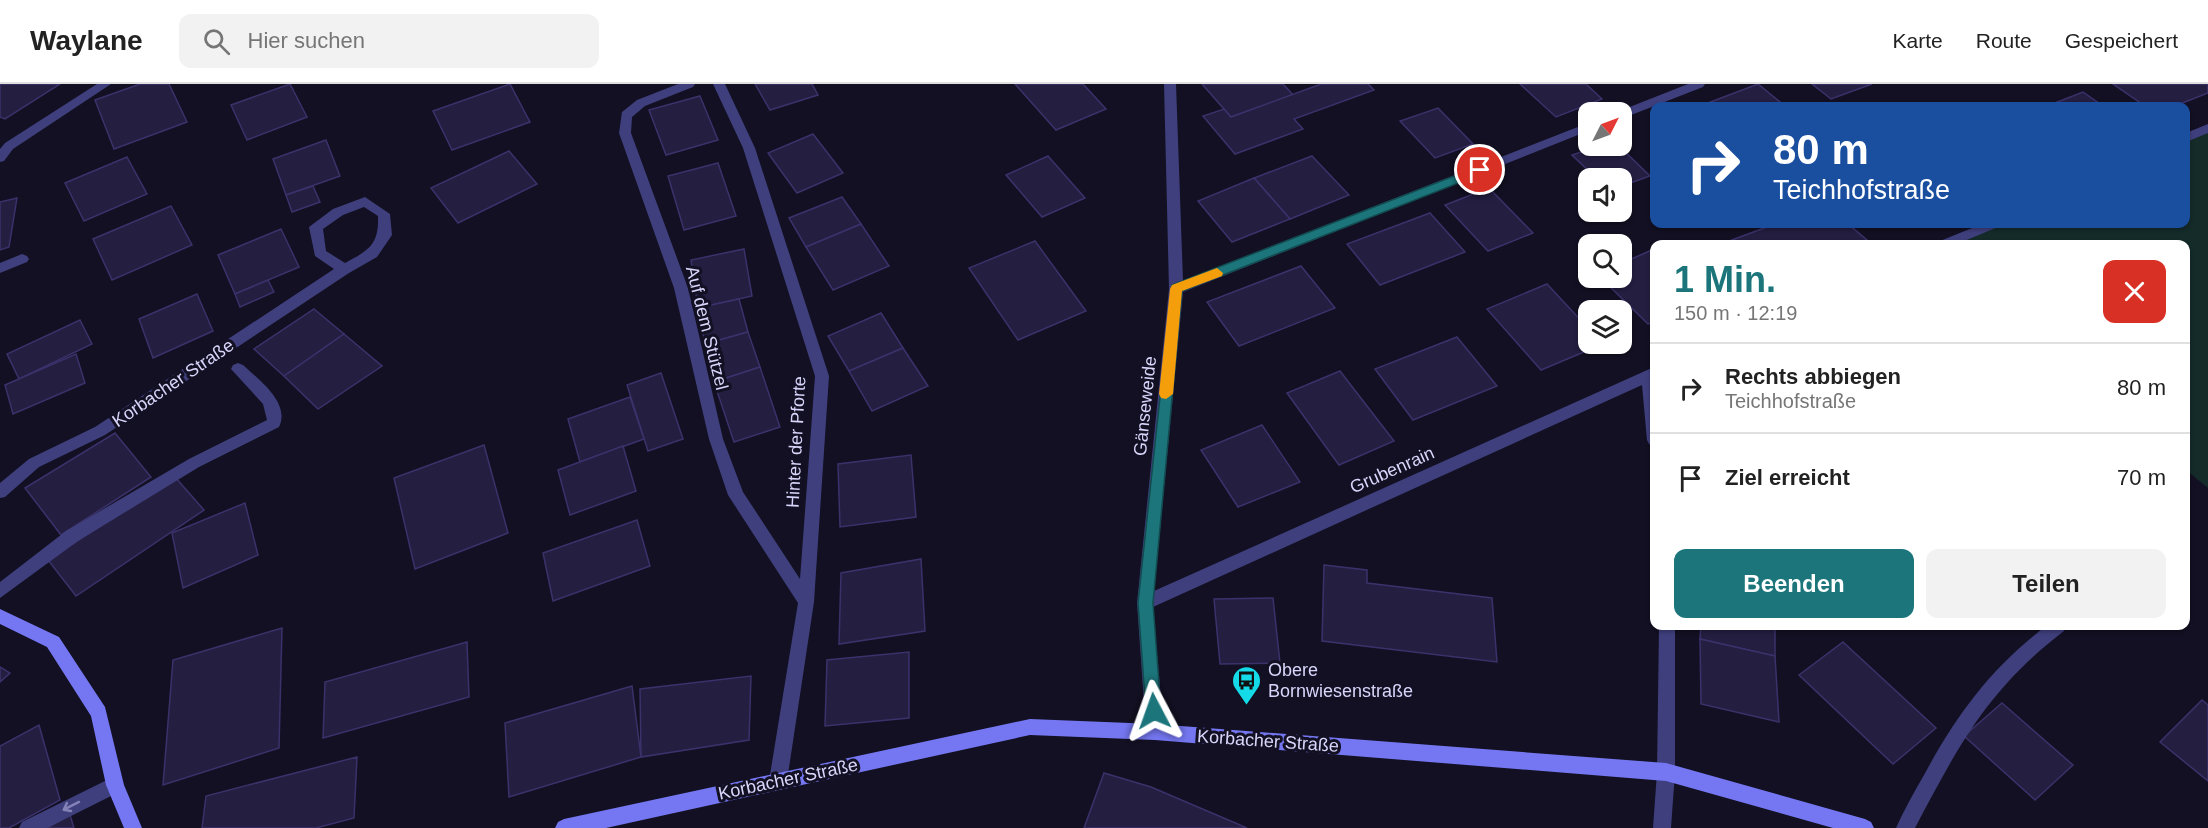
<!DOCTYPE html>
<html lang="de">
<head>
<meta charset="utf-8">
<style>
	body { margin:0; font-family:Helvetica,sans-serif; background:#f2f2f2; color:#222; height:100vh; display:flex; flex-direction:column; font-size:22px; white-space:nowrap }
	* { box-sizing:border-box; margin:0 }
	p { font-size:20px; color:#767676 }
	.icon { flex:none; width:33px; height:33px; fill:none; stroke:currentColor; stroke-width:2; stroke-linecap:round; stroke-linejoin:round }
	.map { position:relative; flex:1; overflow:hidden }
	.side { position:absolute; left:1650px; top:156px; width:540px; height:390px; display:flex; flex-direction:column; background:#fff; border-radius:12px; box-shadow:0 2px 4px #0004 }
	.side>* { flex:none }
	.guide { position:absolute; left:1650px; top:18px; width:540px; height:126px; border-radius:12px; box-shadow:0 2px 4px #0004; background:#1a4fa0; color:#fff; overflow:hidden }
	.needle { width:39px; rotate:48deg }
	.fabs { position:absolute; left:1578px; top:18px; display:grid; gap:12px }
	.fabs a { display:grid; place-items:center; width:54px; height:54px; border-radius:12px; background:#fff; box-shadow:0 2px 4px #0004; font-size:30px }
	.pin { position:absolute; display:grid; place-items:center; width:51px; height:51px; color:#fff; margin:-26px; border:3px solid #fff; border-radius:50%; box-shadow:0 2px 6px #0007 }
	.me { position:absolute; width:66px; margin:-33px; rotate:356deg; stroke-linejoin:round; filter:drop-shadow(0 0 4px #0008) }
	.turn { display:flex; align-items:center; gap:21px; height:126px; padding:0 24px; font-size:27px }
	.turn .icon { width:78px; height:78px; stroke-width:2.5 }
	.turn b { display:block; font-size:42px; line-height:51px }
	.round { display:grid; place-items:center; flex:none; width:63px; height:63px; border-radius:12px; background:#f2f2f2 }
	.headline { display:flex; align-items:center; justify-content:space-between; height:102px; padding:0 24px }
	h1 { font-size:36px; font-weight:700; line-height:45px; color:#1c757b }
	.button { display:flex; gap:12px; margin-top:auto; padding:12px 24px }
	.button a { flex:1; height:69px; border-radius:12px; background:#1c757b; color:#fff; font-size:24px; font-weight:700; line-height:69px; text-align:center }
	.button a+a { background:#f2f2f2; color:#222 }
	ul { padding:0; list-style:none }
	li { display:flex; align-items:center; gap:18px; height:90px; padding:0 24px; border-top:2px solid #e0e0e0 }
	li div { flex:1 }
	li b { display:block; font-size:22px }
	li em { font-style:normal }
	header { display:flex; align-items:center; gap:36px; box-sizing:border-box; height:84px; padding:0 30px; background:#fff; border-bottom:2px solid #e0e0e0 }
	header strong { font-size:28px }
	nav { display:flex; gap:33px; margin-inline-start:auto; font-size:21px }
	.search { width:420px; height:54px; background:#f2f2f2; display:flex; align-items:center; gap:15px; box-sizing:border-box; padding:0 21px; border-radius:12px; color:#767676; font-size:22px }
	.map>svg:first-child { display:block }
	.green { fill:#142b2a }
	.building { fill:#241e41; stroke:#3b326b; stroke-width:1.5 }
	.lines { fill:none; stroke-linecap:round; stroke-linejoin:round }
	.lane { fill:#3f3f7d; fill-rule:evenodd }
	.street { fill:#3f3f7d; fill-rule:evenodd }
	.secondary { fill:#7577f2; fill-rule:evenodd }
	.oneway { stroke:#8482b6 }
	.route { fill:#1c757b; stroke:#124c50; stroke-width:1.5 }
	.slow { fill:#f59e0b }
	.labels { text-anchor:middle; stroke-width:6; stroke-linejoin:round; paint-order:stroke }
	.street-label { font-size:18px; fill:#d8d5fb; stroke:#121022 }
	.poi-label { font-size:18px; fill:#d8d5fb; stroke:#121022; text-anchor:start }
</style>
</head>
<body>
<header>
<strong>Waylane</strong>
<div class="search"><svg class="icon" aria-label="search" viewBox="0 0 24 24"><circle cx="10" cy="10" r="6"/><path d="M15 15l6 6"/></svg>Hier suchen</div>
<nav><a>Karte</a><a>Route</a><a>Gespeichert</a></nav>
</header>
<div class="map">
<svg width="2208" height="744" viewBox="0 0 2208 744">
	<rect width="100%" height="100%" fill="#121022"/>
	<polygon class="green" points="2208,44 2208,404 2186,386 2186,160 1945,160 1993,140 2186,140 2186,54"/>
	<g class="building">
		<polygon points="0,0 60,0 5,35 0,33"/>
		<polygon points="140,0 169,0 187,38 114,65 95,16"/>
		<polygon points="290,0 307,33 247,56 231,21"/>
		<polygon points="510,0 530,38 452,66 433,27"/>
		<polygon points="755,0 812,0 818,11 770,26"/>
		<polygon points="1015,0 1083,0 1106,25 1056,46"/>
		<polygon points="1202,0 1283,0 1293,11 1231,33"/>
		<polygon points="1321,0 1368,0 1374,6 1294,35 1303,45 1235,70 1203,32 1224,25 1231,33"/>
		<polygon points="1520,0 1586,0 1602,15 1556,33"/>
		<polygon points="1758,0 1785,22 1700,22"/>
		<polygon points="1812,0 1872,0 1831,15"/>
		<polygon points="2113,0 2208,0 2208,9 2175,22 2145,22"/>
		<polygon points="2083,8 2103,22 2047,22"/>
		<polygon points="700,12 718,56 666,71 649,26"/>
		<polygon points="1438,24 1473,60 1435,74 1400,37"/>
		<polygon points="813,50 843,89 797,109 768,69"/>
		<polygon points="326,56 340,92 286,111 273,75"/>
		<polygon points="1599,62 1619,62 1650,92 1622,102 1622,94 1596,94 1572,71"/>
		<polygon points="509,67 537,100 458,139 431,104"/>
		<polygon points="1048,72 1085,114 1042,133 1006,91"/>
		<polygon points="1312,72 1349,111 1290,135 1254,94"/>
		<polygon points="127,73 147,110 84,137 65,99"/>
		<polygon points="718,79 736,132 684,146 668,92"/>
		<polygon points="1254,94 1290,135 1232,158 1198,117"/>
		<polygon points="313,102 320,118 292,128 286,111"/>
		<polygon points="1489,104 1533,149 1488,167 1445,121"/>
		<polygon points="842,113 861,140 806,163 789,134"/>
		<polygon points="17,114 9,163 0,166 0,118"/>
		<polygon points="171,122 192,161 112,196 93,155"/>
		<polygon points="1430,129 1465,168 1380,201 1347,160"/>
		<polygon points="861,140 889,182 833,206 806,163"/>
		<polygon points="1775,140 1848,140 1867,156 1857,160 1721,160"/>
		<polygon points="281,145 299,183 235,210 218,171"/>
		<polygon points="1035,157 1086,227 1018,256 969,184"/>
		<polygon points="744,165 752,212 698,224 691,176"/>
		<polygon points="1652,166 1654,168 1654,238 1648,240 1601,194 1622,194 1622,179"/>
		<polygon points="1301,182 1335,224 1239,262 1207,218"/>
		<polygon points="268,196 274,208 240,223 235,210"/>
		<polygon points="1547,200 1588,244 1588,260 1603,260 1541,286 1487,225"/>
		<polygon points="197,210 213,247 153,274 139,235"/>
		<polygon points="739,215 748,248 705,260 698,224"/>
		<polygon points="314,225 344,250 284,292 254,265"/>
		<polygon points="881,229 903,264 849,287 828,252"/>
		<polygon points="80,236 92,260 19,295 7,270"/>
		<polygon points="748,248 760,283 714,298 705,260"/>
		<polygon points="344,250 382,282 318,325 284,292"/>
		<polygon points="1457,253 1497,302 1413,336 1375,285"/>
		<polygon points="903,264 928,302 872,327 849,287"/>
		<polygon points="76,270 85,299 13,330 5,301"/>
		<polygon points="760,283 780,343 734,358 714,298"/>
		<polygon points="1340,287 1394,357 1339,381 1287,309"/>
		<polygon points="661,289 683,355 648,367 627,301"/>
		<polygon points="630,313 644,355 580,378 568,335"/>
		<polygon points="1262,341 1300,398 1238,423 1201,366"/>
		<polygon points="115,349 151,393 61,451 25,404"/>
		<polygon points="484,361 508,449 415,485 394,394"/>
		<polygon points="623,362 636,407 570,431 558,386"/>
		<polygon points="911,371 916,433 840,443 838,380"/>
		<polygon points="175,393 204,426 76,512 48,476"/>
		<polygon points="245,419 258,471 183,504 172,449"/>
		<polygon points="637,436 650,482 553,517 543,469"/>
		<polygon points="921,475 925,547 839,560 841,489"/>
		<polygon points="1324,481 1367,486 1367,499 1492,514 1497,578 1322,557"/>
		<polygon points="1273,514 1280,579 1220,580 1214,515"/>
		<polygon points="1701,542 1775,542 1775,572 1700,555"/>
		<polygon points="282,544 279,664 163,701 173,576"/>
		<polygon points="1700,555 1775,572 1779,638 1701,620"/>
		<polygon points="467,558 469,613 323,654 325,598"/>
		<polygon points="1843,558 1936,644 1893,680 1799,591"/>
		<polygon points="909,568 909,634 825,642 827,576"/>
		<polygon points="0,583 10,589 0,598"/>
		<polygon points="751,592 749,656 641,673 640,605"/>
		<polygon points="632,602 641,673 509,713 505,639"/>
		<polygon points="2202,616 2208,621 2208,697 2160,658"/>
		<polygon points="2002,619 2073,681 2035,716 1964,652"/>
		<polygon points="39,641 60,716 9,744 0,744 0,662"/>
		<polygon points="357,673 354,734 316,744 202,744 206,712"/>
		<polygon points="1104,689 1151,703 1247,744 1084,744"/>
		<polygon points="70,731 74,744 47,744"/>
	</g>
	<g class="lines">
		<g class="lane">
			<path d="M238,279L243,281C258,295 291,319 279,343L199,383L78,457L0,514V498L66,447L189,375L267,336L263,320L231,285L233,281Z"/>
			<path d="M2046,542H2066L2064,547C1987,606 1959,661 1915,744H1896C1904,726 1914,708 1924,691C1957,630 1991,584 2046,542Z"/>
		</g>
		<g class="street">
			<polygon points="97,0 111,0 13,65 4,77 0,78 0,65 5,59"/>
			<polygon points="678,0 695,0 693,3 645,22 632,33 631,49 688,204 723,355 743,408 800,495 815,292 743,64 713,0 725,0 755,64 829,292 814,518 787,697 784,703 778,706 772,703 769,697 798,519 728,411 709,355 674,204 619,49 622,28 637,16"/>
			<polygon points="1164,0 1176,0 1183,197 1588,39 1588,47 1183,208 1154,507 1654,283 1654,362 1649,360 1647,356 1642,301 1153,523 1164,648 1161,654 1155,656 1149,654 1146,648 1137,519 1169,205"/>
			<polygon points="1688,0 1705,0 1703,3 1626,33 1622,34 1622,28 1617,28"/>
			<polygon points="2208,40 2208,49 2186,58 2186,49"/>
			<path d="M365,113L390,130L392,151L377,173L349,189L105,351L39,383L5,413L0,414V399L29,375L95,343L334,185L315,172L309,143L333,125ZM364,123L378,132C379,161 369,166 345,179L326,167L323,145L343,131Z"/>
			<polygon points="1982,140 2000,140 1998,143 1957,160 1938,160 1940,157"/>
			<polygon points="22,170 27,172 29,175 27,178 0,189 0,179"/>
			<polygon points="1659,542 1675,542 1675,688 1671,744 1653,744 1657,688"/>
			<polygon points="115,692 121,695 124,701 121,707 47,744 19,744 22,738"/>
		</g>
		<g class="secondary">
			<polygon points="0,525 59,553 105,623 124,701 142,744 124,744 106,701 91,632 47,563 0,540"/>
			<polygon points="1030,635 1155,640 1666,679 1865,735 1871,738 1874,744 1833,744 1666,697 1155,656 1030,651 606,744 555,744 558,738 564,735"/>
		</g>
	</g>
	<defs><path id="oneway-shaft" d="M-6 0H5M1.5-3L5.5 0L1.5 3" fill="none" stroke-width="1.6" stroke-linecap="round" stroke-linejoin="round" transform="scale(1.5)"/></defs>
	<use class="oneway" href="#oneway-shaft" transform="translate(71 722) rotate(153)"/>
	<polygon class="route" points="1480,82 1484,83 1484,89 1182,207 1153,519 1161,627 1159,632 1154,634 1148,632 1146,627 1138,519 1172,201"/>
	<polygon class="slow" points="1217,184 1223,189 1222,192 1182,207 1173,310 1166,315 1161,314 1159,310 1170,205 1172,201"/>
	<defs>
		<symbol id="bus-pin" viewBox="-11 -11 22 30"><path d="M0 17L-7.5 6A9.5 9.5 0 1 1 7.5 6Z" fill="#15dae7" stroke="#121022"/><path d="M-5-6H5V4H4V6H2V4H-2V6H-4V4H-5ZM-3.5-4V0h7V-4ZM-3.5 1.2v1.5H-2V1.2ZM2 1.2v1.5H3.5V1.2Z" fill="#111"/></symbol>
	</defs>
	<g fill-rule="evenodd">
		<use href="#bus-pin" x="1230" y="580" width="33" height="45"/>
	</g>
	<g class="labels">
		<g class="street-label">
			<text transform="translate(707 244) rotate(76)" y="6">Auf dem Stützel</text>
			<text transform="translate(173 299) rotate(-34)" y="6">Korbacher Straße</text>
			<text transform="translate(1145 322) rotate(-84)" y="6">Gänseweide</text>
			<text transform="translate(796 358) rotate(-87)" y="6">Hinter der Pforte</text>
			<text transform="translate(1392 386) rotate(-24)" y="6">Grubenrain</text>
			<text transform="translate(1268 657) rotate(4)" y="6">Korbacher Straße</text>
			<text transform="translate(788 695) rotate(-12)" y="6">Korbacher Straße</text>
		</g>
		<g class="poi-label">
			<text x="1268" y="592">Obere<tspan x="1268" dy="21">Bornwiesenstraße</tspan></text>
		</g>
	</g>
</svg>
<div class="fabs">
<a><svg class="needle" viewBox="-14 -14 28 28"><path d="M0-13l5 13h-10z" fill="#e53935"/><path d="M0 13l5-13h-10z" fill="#767676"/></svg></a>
<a><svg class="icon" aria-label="sound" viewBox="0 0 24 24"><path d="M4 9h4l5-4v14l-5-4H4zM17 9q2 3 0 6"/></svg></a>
<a><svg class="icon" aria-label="search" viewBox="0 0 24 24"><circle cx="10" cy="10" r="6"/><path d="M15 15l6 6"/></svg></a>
<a><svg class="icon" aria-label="layers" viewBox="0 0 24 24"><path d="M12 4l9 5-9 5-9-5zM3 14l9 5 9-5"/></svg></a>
</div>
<div class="pin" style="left:1480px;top:86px;background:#d93025"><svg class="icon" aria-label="arrive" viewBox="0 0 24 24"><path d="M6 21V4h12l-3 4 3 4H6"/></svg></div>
<svg class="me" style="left:1154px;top:627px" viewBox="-20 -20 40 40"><path d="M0-17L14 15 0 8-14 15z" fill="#1c757b" stroke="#fff" stroke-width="4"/></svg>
<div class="guide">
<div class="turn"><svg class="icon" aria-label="right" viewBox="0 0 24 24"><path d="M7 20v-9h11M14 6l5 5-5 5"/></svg><div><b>80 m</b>Teichhofstraße</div></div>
</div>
<section class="side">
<div class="headline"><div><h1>1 Min.</h1><p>150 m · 12:19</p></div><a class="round" style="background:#d93025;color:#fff"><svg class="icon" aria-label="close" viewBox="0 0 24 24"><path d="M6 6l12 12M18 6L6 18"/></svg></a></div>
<ul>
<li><svg class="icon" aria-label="right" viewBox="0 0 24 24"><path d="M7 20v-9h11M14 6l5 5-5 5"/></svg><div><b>Rechts abbiegen</b><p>Teichhofstraße</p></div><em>80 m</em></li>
<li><svg class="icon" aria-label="arrive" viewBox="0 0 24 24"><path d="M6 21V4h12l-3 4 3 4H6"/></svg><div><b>Ziel erreicht</b></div><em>70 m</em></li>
</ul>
<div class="button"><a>Beenden</a><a>Teilen</a></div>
</section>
</div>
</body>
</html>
